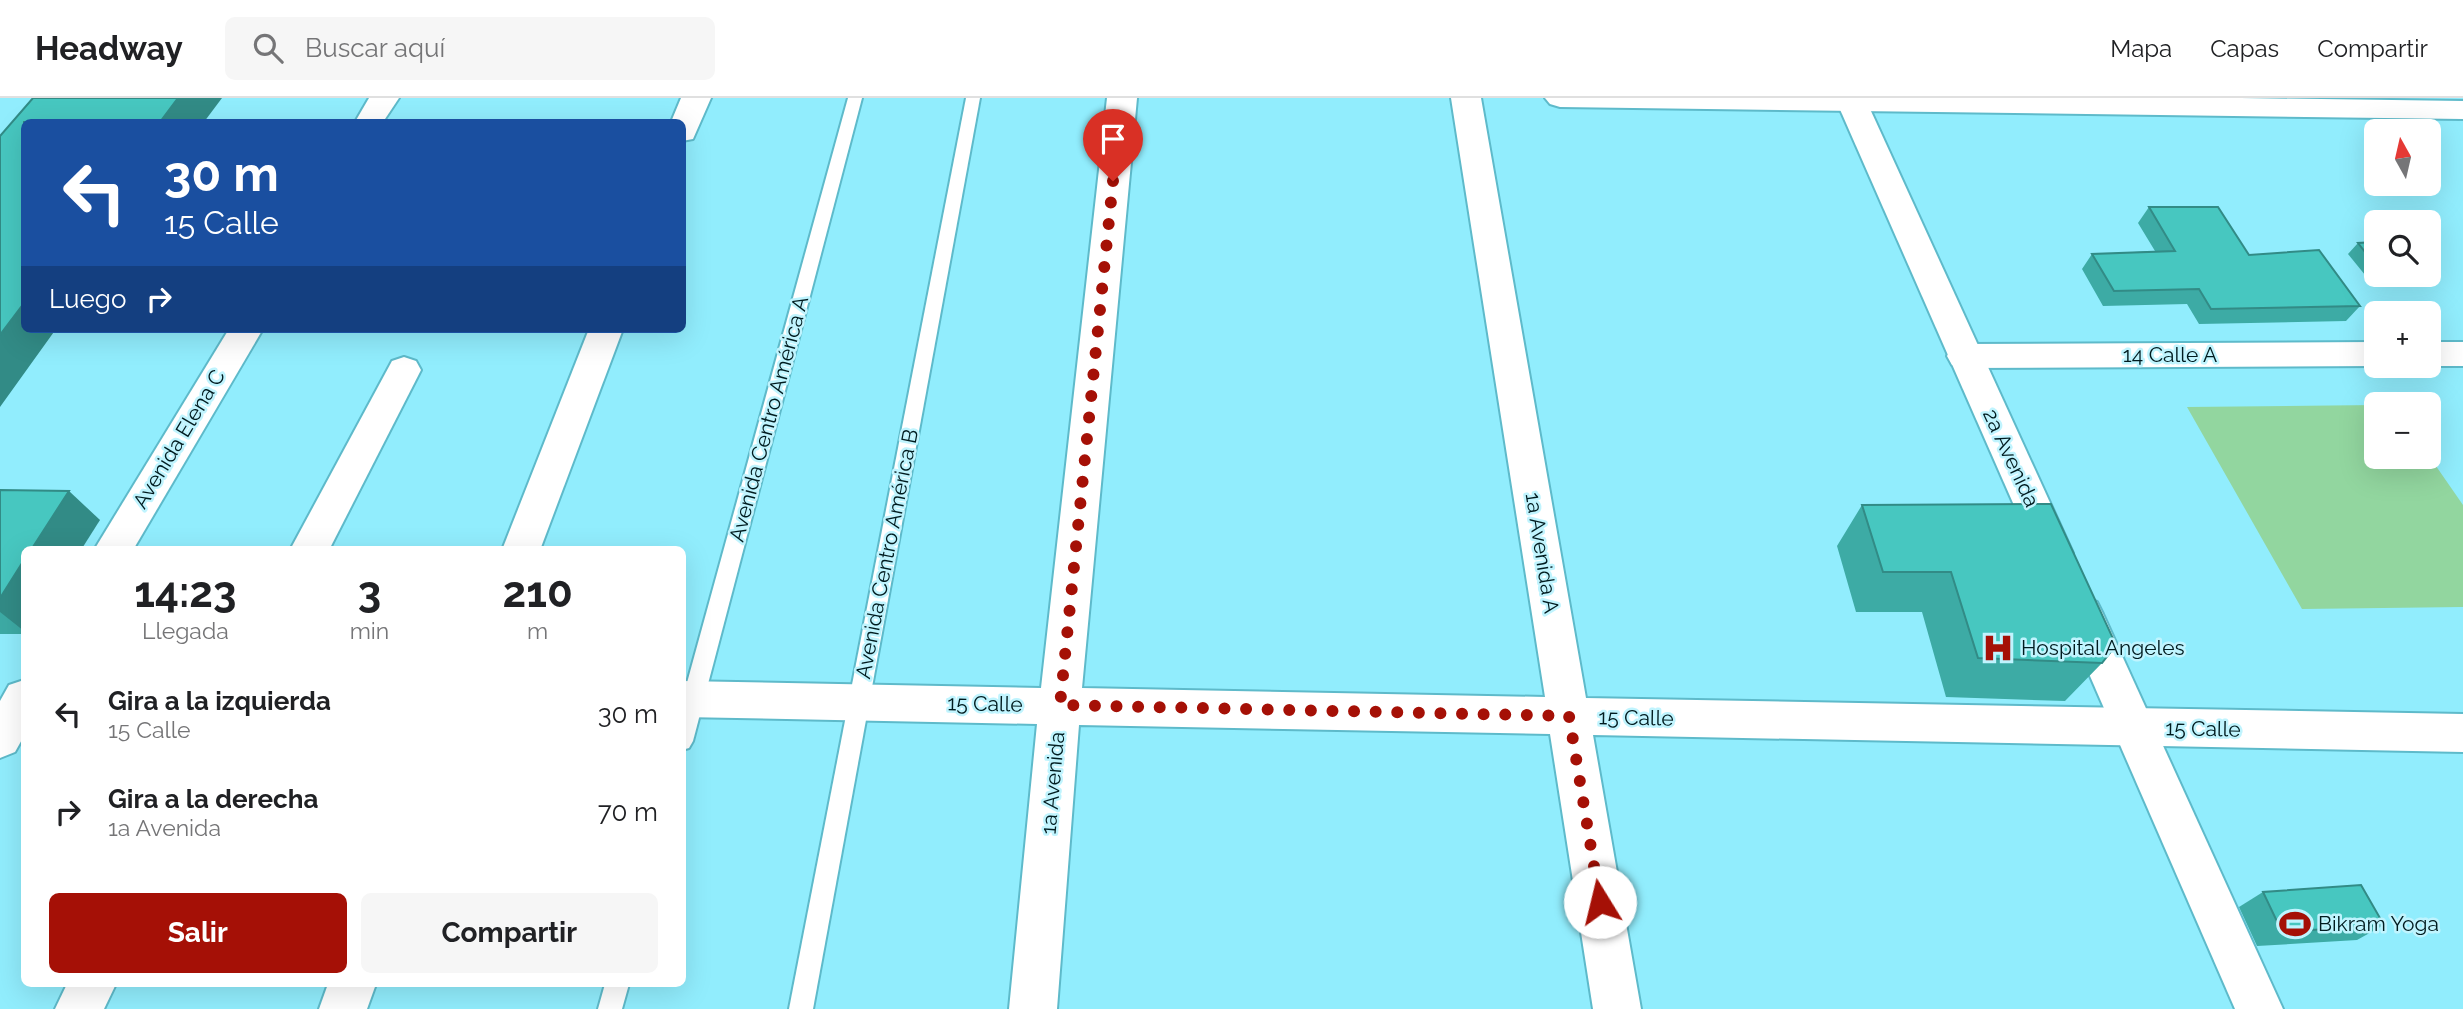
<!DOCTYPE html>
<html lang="es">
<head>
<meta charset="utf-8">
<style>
	body { margin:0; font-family:Raleway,sans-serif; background:#f6f6f6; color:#202124; height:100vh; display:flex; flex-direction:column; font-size:26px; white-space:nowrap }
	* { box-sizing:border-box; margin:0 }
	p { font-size:23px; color:#757577 }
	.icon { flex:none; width:38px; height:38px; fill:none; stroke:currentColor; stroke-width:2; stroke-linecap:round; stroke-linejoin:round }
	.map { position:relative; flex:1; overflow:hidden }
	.sheet { position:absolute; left:21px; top:448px; width:665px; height:441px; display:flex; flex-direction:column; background:#fff; border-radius:10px; box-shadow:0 7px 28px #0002 }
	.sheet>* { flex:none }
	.banner { position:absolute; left:21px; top:21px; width:665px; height:214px; border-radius:10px; box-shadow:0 7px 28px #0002; background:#1a4fa0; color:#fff; overflow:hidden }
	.needle { width:46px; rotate:352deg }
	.controls { position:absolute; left:2364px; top:21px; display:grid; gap:14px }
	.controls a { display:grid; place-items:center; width:77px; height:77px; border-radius:10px; background:#fff; box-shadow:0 7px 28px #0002; font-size:35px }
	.pin { position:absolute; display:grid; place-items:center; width:60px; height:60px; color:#fff; margin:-72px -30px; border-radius:50% 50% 50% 0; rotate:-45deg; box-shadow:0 0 7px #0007 }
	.pin .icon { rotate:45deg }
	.me { position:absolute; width:77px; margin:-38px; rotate:351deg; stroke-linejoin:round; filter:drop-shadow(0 0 5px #0008) }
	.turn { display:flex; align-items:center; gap:24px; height:147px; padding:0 28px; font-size:32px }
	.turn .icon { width:91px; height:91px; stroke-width:2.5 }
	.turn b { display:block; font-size:49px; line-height:60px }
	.then { display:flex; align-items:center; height:66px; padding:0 28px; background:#0003; gap:14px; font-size:26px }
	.eta { display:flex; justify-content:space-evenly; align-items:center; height:119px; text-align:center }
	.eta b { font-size:42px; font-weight:700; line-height:49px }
	.cta { display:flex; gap:14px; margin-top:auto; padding:14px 28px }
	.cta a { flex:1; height:80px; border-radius:10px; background:#a51006; color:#fff; font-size:28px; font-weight:700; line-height:80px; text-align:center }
	.cta a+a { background:#f6f6f6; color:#202124 }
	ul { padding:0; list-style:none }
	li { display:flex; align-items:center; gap:21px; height:98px; padding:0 28px }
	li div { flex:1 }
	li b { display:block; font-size:26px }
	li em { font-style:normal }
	header { display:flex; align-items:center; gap:42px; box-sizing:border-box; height:98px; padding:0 35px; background:#fff; border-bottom:2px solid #e0e0e0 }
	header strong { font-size:33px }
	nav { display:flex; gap:38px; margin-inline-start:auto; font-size:24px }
	.search { width:490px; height:63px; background:#f6f6f6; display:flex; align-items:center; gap:18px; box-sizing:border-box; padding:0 24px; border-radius:10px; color:#757577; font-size:26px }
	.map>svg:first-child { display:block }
	.green { fill:#92d69f }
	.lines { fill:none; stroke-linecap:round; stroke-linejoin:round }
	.service-casing { stroke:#5ebaca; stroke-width:4 }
	.minor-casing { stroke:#5ebaca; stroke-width:4 }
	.tertiary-casing { stroke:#5ebaca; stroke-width:4 }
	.service { fill:#fff; fill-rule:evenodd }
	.minor { fill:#fff; fill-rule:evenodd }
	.tertiary { fill:#fff; fill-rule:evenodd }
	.wall { fill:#3daba5 }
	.shaded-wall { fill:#328b86 }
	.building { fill:#47c7c0; stroke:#328b86; stroke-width:2 }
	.route { stroke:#a51006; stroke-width:12; stroke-dasharray:0 21.6 }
	.labels { text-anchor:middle; stroke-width:5; stroke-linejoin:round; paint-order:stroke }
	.street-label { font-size:21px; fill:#001b1f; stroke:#c0f4fe }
	.poi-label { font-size:21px; fill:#001b1f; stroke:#c0f4fe; text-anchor:start }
</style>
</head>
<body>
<header>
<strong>Headway</strong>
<div class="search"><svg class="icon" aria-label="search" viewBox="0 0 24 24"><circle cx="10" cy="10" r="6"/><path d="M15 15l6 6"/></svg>Buscar aquí</div>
<nav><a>Mapa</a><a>Capas</a><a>Compartir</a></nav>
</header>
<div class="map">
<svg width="2463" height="911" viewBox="0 0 2463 911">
	<rect width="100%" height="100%" fill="#91edfd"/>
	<polygon class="green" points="2376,307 2376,359 2429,358 2463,407 2463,509 2302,511 2187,309"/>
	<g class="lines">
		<defs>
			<g id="service">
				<polygon points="848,0 862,0 693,643 689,650 682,652 682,603"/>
				<polygon points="966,0 980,0 813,911 789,911"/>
				<polygon points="605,886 629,886 622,911 598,911"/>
			</g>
			<g id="minor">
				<polygon points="369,0 399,0 383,24 355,24"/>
				<polygon points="681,0 711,0 693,41 682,43 682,24 671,24"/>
				<polygon points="1107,0 1137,0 1082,590 1545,599 1451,0 1481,0 1586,600 2463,616 2463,654 1593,637 1641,911 1593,911 1550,636 1079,627 1057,911 1009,911 1037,626 682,619 682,583 1041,590"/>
				<polygon points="1545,0 2241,0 2463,3 2463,21 1560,9 1550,6"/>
				<polygon points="229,231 263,231 133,452 94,452"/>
				<polygon points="589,231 623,231 540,452 502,452"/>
				<polygon points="2376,244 2378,268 2376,268 1964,270 1952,267 1947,258 1952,249 1964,246"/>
				<polygon points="2429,244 2463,244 2463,268 2427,268 2429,268"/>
				<polygon points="404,259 416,263 421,272 329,452 290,452 392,263"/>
				<polygon points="24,582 24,638 15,654 0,660 0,603 9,587"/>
				<polygon points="67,886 116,886 104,911 55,911"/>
				<polygon points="328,886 376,886 367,911 319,911"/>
			</g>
			<g id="tertiary">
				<polygon points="1835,0 1865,0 2073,455 2068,466 2054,471 2040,466 2035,455"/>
				<polygon points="2083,499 2097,504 2103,516 2283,911 2235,911 2063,516 2069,504"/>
			</g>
		</defs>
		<use href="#service" class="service-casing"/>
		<use href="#minor" class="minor-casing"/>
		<use href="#tertiary" class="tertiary-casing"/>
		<use href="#service" class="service"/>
		<use href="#minor" class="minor"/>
		<use href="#tertiary" class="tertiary"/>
	</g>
	<g class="wall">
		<polygon points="2149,109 2249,157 2360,208 2346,223 2199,226 2187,206 2103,208 2082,171 2092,156 2155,153 2138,125"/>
		<polygon points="2376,144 2376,177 2429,177 2429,174 2431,176 2420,187 2374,188 2348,156 2358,145"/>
		<polygon points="0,392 100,422 24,452 24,536 0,536"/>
		<polygon points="1862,407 2102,565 2065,603 1946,599 1922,514 1856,514 1837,448"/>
		<polygon points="2263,794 2384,827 2357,842 2257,848 2239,809"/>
	</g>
	<g class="shaded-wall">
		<polygon points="178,0 222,0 204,24 160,24"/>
		<polygon points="24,205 24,231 56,231 0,309 0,237"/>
		<polygon points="69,393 100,422 81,452 31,452"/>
		<polygon points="24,462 24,533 0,514 0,500"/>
	</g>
	<g class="building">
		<polygon points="33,0 178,0 160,24 24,24 24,205 0,237 0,38"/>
		<polygon points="2149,109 2218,109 2249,157 2319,152 2360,208 2211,211 2199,191 2114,193 2092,156 2175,153"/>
		<polygon points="2376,144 2376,168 2358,145"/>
		<polygon points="0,392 69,393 31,452 24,452 24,462 0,500"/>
		<polygon points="2051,406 2116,547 2102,565 1978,560 1951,474 1883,474 1862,407"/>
		<polygon points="2361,787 2384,827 2282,834 2263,794"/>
	</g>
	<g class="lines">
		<polyline class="route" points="1113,83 1060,607 1569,618 1600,804"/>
	</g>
	<defs>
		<symbol id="hospital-bare" viewBox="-9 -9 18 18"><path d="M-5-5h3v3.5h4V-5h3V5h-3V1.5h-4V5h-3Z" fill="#a51006" stroke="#c0f4fe" stroke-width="2.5" paint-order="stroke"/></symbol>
		<symbol id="stadium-bare" viewBox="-9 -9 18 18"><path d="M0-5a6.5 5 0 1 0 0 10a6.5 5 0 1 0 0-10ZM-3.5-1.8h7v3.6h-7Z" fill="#a51006" stroke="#c0f4fe" stroke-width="2.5" paint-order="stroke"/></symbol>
	</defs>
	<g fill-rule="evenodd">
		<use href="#hospital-bare" x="1976" y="528" width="44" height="44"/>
		<use href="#stadium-bare" x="2273" y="804" width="44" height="44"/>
	</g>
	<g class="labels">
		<g class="street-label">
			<text x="2170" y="264">14 Calle A</text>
			<text transform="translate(769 321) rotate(-75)" y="7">Avenida Centro América A</text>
			<text transform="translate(179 341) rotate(-59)" y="7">Avenida Elena C</text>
			<text transform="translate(2011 360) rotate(65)" y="7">2a Avenida</text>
			<text transform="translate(1542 455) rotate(81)" y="7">1a Avenida A</text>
			<text transform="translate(887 456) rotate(-79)" y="7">Avenida Centro América B</text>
			<text transform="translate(985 606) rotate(1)" y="7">15 Calle</text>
			<text transform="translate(1636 620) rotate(1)" y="7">15 Calle</text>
			<text transform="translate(2203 631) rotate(1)" y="7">15 Calle</text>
			<text transform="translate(1053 685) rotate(-85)" y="7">1a Avenida</text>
		</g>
		<g class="poi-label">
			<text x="2021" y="557">Hospital Angeles</text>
			<text x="2318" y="833">Bikram Yoga</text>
		</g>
	</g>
</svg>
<div class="controls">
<a><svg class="needle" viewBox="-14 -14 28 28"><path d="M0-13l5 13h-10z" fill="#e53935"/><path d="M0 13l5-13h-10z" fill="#757577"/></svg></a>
<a><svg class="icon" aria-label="search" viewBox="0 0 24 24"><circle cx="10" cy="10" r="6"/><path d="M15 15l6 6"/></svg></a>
<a>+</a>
<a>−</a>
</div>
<div class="pin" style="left:1113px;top:83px;background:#d93025"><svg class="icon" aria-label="arrive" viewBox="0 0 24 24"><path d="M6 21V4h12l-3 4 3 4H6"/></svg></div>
<svg class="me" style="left:1600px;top:804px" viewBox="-20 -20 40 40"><circle r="19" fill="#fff"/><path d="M0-13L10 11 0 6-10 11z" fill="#a51006"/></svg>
<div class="banner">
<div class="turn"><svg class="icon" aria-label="left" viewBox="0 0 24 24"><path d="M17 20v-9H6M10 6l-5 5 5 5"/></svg><div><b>30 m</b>15 Calle</div></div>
<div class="then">Luego<svg class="icon" aria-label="right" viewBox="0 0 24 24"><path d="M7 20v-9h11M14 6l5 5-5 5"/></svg></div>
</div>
<section class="sheet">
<div class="eta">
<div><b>14:23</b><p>Llegada</p></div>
<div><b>3</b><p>min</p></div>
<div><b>210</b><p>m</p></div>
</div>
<ul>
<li><svg class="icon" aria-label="left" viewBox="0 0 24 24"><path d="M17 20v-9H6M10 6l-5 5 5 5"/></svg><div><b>Gira a la izquierda</b><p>15 Calle</p></div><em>30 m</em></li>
<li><svg class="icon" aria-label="right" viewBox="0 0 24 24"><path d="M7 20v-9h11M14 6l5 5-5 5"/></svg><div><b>Gira a la derecha</b><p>1a Avenida</p></div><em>70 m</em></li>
</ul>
<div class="cta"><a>Salir</a><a>Compartir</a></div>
</section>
</div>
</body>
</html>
